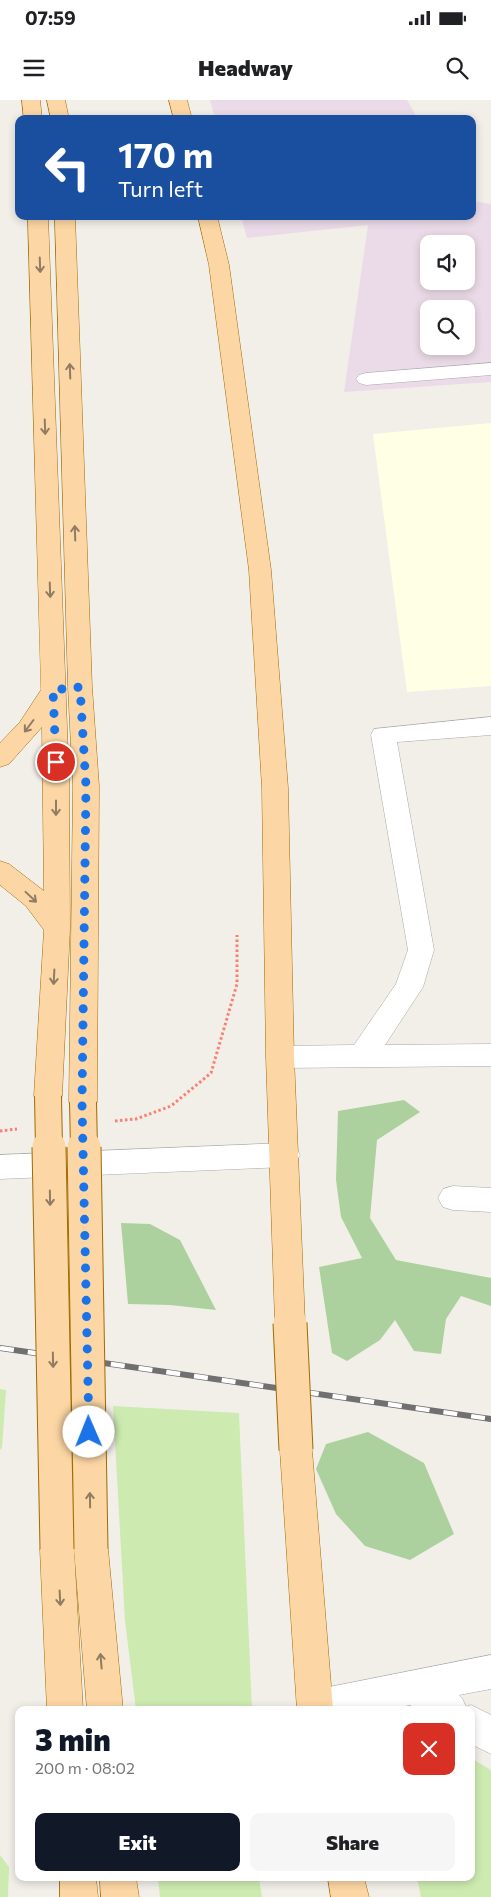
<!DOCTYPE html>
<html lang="en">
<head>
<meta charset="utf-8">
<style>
	body { margin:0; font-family:Commissioner,sans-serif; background:#f6f6f6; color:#202124; height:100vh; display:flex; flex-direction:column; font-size:19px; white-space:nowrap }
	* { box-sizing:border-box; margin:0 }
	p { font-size:16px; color:#757577 }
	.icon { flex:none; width:28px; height:28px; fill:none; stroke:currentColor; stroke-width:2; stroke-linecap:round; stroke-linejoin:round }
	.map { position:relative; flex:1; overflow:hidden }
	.details { position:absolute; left:15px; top:1606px; width:460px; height:175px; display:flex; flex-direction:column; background:#fff; border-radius:10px; box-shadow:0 2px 8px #0003 }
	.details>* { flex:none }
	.hud { position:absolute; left:15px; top:15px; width:461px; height:105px; border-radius:10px; box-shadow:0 2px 8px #0003; background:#1a4fa0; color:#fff; overflow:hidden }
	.fabs { position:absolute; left:420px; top:135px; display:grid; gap:10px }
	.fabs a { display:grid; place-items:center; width:55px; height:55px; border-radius:10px; background:#fff; box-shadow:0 2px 8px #0003; font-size:25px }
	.pin { position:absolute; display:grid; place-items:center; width:42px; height:42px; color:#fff; margin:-21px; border:2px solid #fff; border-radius:50%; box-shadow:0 1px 5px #0007 }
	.me { position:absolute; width:55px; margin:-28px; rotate:359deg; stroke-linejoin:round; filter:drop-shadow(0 0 4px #0008) }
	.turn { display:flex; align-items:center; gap:18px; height:105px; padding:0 20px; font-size:22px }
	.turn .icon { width:65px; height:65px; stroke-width:2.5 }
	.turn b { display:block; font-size:35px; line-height:42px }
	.round { display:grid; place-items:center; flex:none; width:52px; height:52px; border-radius:10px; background:#f6f6f6 }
	.headline { display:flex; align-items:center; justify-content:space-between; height:85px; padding:0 20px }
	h1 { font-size:30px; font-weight:800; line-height:38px; color:#111827 }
	.button { display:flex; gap:10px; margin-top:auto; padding:10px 20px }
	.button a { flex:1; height:58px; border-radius:10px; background:#111827; color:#fff; font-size:20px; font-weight:800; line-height:58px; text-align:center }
	.button a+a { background:#f6f6f6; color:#202124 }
	.status { display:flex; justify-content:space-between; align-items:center; height:35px; padding:0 25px; background:#fff; direction:ltr }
	.status svg { height:14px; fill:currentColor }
	header { display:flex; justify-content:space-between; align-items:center; height:65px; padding:0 20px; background:#fff; font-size:22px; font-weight:800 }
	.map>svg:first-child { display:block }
	.industrial { fill:#ebdbe8; fill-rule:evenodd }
	.education { fill:#ffffe5 }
	.grass { fill:#cdebb0 }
	.forest { fill:#add19e }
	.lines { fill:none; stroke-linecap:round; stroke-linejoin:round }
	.minor-casing { stroke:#a9a9a9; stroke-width:1 }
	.major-casing { stroke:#a06b00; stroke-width:1 }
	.path { stroke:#fa8072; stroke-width:3; stroke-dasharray:2.5 2.5; stroke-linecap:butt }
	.minor { fill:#fff; fill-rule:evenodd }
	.major { fill:#fcd6a4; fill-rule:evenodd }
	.rail-casing { stroke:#707070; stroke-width:6 }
	.rail { stroke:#fff; stroke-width:4.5; stroke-dasharray:14; stroke-linecap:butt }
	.major-bridge-far1-casing { stroke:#a06b00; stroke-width:28; stroke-linecap:butt }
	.major-bridge-casing { stroke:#a06b00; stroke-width:35; stroke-linecap:butt }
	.major-bridge-far1 { stroke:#fcd6a4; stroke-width:26 }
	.major-bridge { stroke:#fcd6a4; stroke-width:33 }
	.oneway { stroke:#8f7c63 }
	.route { stroke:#1a73e8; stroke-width:9; stroke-dasharray:0 16.2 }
</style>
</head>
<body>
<div class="status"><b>07:59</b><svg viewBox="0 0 49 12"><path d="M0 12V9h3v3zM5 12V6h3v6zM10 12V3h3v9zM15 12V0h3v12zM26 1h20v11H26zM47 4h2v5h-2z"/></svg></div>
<header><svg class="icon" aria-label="menu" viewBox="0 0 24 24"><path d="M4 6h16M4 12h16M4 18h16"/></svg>Headway<svg class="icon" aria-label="search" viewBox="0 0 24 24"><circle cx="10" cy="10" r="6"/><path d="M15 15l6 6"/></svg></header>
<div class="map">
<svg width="491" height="1797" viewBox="0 0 491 1797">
	<rect width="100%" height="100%" fill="#f2efe9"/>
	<g class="industrial">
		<polygon points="210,0 407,0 418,19 215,19"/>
		<path d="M473,101L491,104V282L344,292L368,125L247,138L241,116H472ZM429,144H466V181H429ZM429,209H466V246H429Z"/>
	</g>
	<polygon class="education" points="491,323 491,586 407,592 373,334"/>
	<g class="grass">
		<polygon points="0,1289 6,1290 2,1348 0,1350"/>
		<polygon points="113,1306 239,1313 252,1610 136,1610 125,1521"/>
		<polygon points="471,1658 491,1670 491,1797 421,1797 417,1778 471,1778"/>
		<polygon points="0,1755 9,1767 8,1797 0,1797"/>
		<polygon points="158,1778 259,1778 262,1797 160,1797"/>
	</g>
	<g class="forest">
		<polygon points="404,1000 420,1012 377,1040 370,1118 396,1160 491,1178 491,1206 461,1196 446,1219 441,1254 414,1251 395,1220 380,1240 347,1261 332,1253 319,1167 362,1158 341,1117 336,1080 338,1011"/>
		<polygon points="121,1123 150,1124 180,1140 216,1210 170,1205 128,1204"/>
		<polygon points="368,1332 424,1363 454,1434 410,1460 365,1446 336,1414 316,1369 326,1344"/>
	</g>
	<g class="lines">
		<defs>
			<g id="minor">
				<polygon points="491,263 491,275 366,285 359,283 356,279 359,275 366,273"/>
				<polygon points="491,617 491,635 397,642 434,850 423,887 385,945 491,944 491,966 280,968 270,965 266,957 270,949 280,946 354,945 396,884 408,850 371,635 374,629"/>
				<polygon points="285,1043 295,1046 300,1055 295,1064 285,1067 0,1079 0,1055"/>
				<polygon points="453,1086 491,1088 491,1112 453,1110 443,1107 438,1098 443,1089"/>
				<polygon points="491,1555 491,1589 459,1595 462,1598 466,1607 471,1605 491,1615 491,1654 471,1644 471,1610 418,1610 410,1605 386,1610 298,1610 296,1607 302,1595 314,1590"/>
			</g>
			<g id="major">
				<polygon points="22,0 40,0 42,19 24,19"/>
				<polygon points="47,0 65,0 69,19 51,19"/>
				<polygon points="169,0 187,0 192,19 174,19"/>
				<polygon points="28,116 48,116 69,681 70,828 62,996 58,1004 48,1008 38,1004 34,996 44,830 26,806 0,785 0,761 9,764 44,791 42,627 9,664 0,667 0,643 20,622 41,590"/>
				<polygon points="55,116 75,116 92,587 99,686 97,1002 93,1010 83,1014 73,1010 69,1002 73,686 68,587"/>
				<polygon points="198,116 217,116 229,165 271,470 288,688 294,957 305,1223 301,1233 290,1237 279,1233 275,1223 266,957 262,688 249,470 209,165"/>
				<polygon points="296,1335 307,1340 312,1350 333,1610 297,1610 280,1350 285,1340"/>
				<polygon points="57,1433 69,1438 74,1449 83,1610 47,1610 40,1449 45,1438"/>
				<polygon points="91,1433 103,1438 108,1449 123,1610 87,1610 74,1449 79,1438"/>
				<polygon points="60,1778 96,1778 98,1797 60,1797"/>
				<polygon points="100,1778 136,1778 139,1797 101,1797"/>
				<polygon points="328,1778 364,1778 369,1797 331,1797"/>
			</g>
		</defs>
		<use href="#minor" class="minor-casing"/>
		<use href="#major" class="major-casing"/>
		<g class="path">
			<polyline points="115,1021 136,1019 171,1006 211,973 237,884 237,835"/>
			<polyline points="0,1031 17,1029"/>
		</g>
		<use href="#minor" class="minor"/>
		<use href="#major" class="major"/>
		<defs>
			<polyline id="rail" points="0,1248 491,1319"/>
		</defs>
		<use href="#rail" class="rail-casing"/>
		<use href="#rail" class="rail"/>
		<defs>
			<g id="major-bridge-far1">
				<polyline points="48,996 49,1048"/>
				<polyline points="83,1002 84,1048"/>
			</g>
			<g id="major-bridge">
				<polyline points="49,1047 57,1449"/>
				<polyline points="84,1047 91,1449"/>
				<polyline points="290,1223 296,1350"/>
			</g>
		</defs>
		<use href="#major-bridge-far1" class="major-bridge-far1-casing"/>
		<use href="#major-bridge" class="major-bridge-casing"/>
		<use href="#major-bridge-far1" class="major-bridge-far1"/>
		<use href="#major-bridge" class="major-bridge"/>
	</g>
	<defs><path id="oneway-shaft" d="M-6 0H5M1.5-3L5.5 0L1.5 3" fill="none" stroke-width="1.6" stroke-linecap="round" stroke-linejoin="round" transform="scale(1.25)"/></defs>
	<g class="oneway">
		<use href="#oneway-shaft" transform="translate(40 165) rotate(88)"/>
		<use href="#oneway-shaft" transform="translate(70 271) rotate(-92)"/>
		<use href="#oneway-shaft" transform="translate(45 327) rotate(88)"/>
		<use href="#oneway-shaft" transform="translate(75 433) rotate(-92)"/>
		<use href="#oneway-shaft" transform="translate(50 490) rotate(88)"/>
		<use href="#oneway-shaft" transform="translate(29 626) rotate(127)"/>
		<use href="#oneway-shaft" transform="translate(56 708) rotate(90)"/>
		<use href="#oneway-shaft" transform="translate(31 797) rotate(43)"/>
		<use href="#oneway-shaft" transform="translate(54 877) rotate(93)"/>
		<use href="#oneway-shaft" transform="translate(50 1098) rotate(89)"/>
		<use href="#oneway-shaft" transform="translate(53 1260) rotate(89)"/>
		<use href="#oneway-shaft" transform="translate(90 1400) rotate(-91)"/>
		<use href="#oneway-shaft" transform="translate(60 1498) rotate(87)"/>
		<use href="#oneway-shaft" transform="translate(101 1561) rotate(-95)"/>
	</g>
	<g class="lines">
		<polyline class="route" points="56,662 53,590 80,587 86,686 82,1002 89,1332"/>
	</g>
</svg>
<div class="fabs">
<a><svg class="icon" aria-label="sound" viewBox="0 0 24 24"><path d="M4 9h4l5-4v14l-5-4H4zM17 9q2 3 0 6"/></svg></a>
<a><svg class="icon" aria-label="search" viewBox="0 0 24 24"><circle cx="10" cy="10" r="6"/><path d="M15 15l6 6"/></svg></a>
</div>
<div class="pin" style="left:56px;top:662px;background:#d93025"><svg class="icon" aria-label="arrive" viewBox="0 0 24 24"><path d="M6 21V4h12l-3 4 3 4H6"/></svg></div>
<svg class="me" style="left:89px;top:1332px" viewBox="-20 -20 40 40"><circle r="19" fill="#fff"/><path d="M0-13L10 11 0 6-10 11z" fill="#1a73e8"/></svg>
<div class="hud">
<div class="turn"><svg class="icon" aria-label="left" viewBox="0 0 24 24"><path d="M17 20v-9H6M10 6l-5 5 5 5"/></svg><div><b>170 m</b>Turn left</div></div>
</div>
<section class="details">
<div class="headline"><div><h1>3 min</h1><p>200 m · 08:02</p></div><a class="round" style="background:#d93025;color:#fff"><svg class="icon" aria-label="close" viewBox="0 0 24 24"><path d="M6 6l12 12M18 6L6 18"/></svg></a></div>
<div class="button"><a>Exit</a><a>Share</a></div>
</section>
</div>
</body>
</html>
